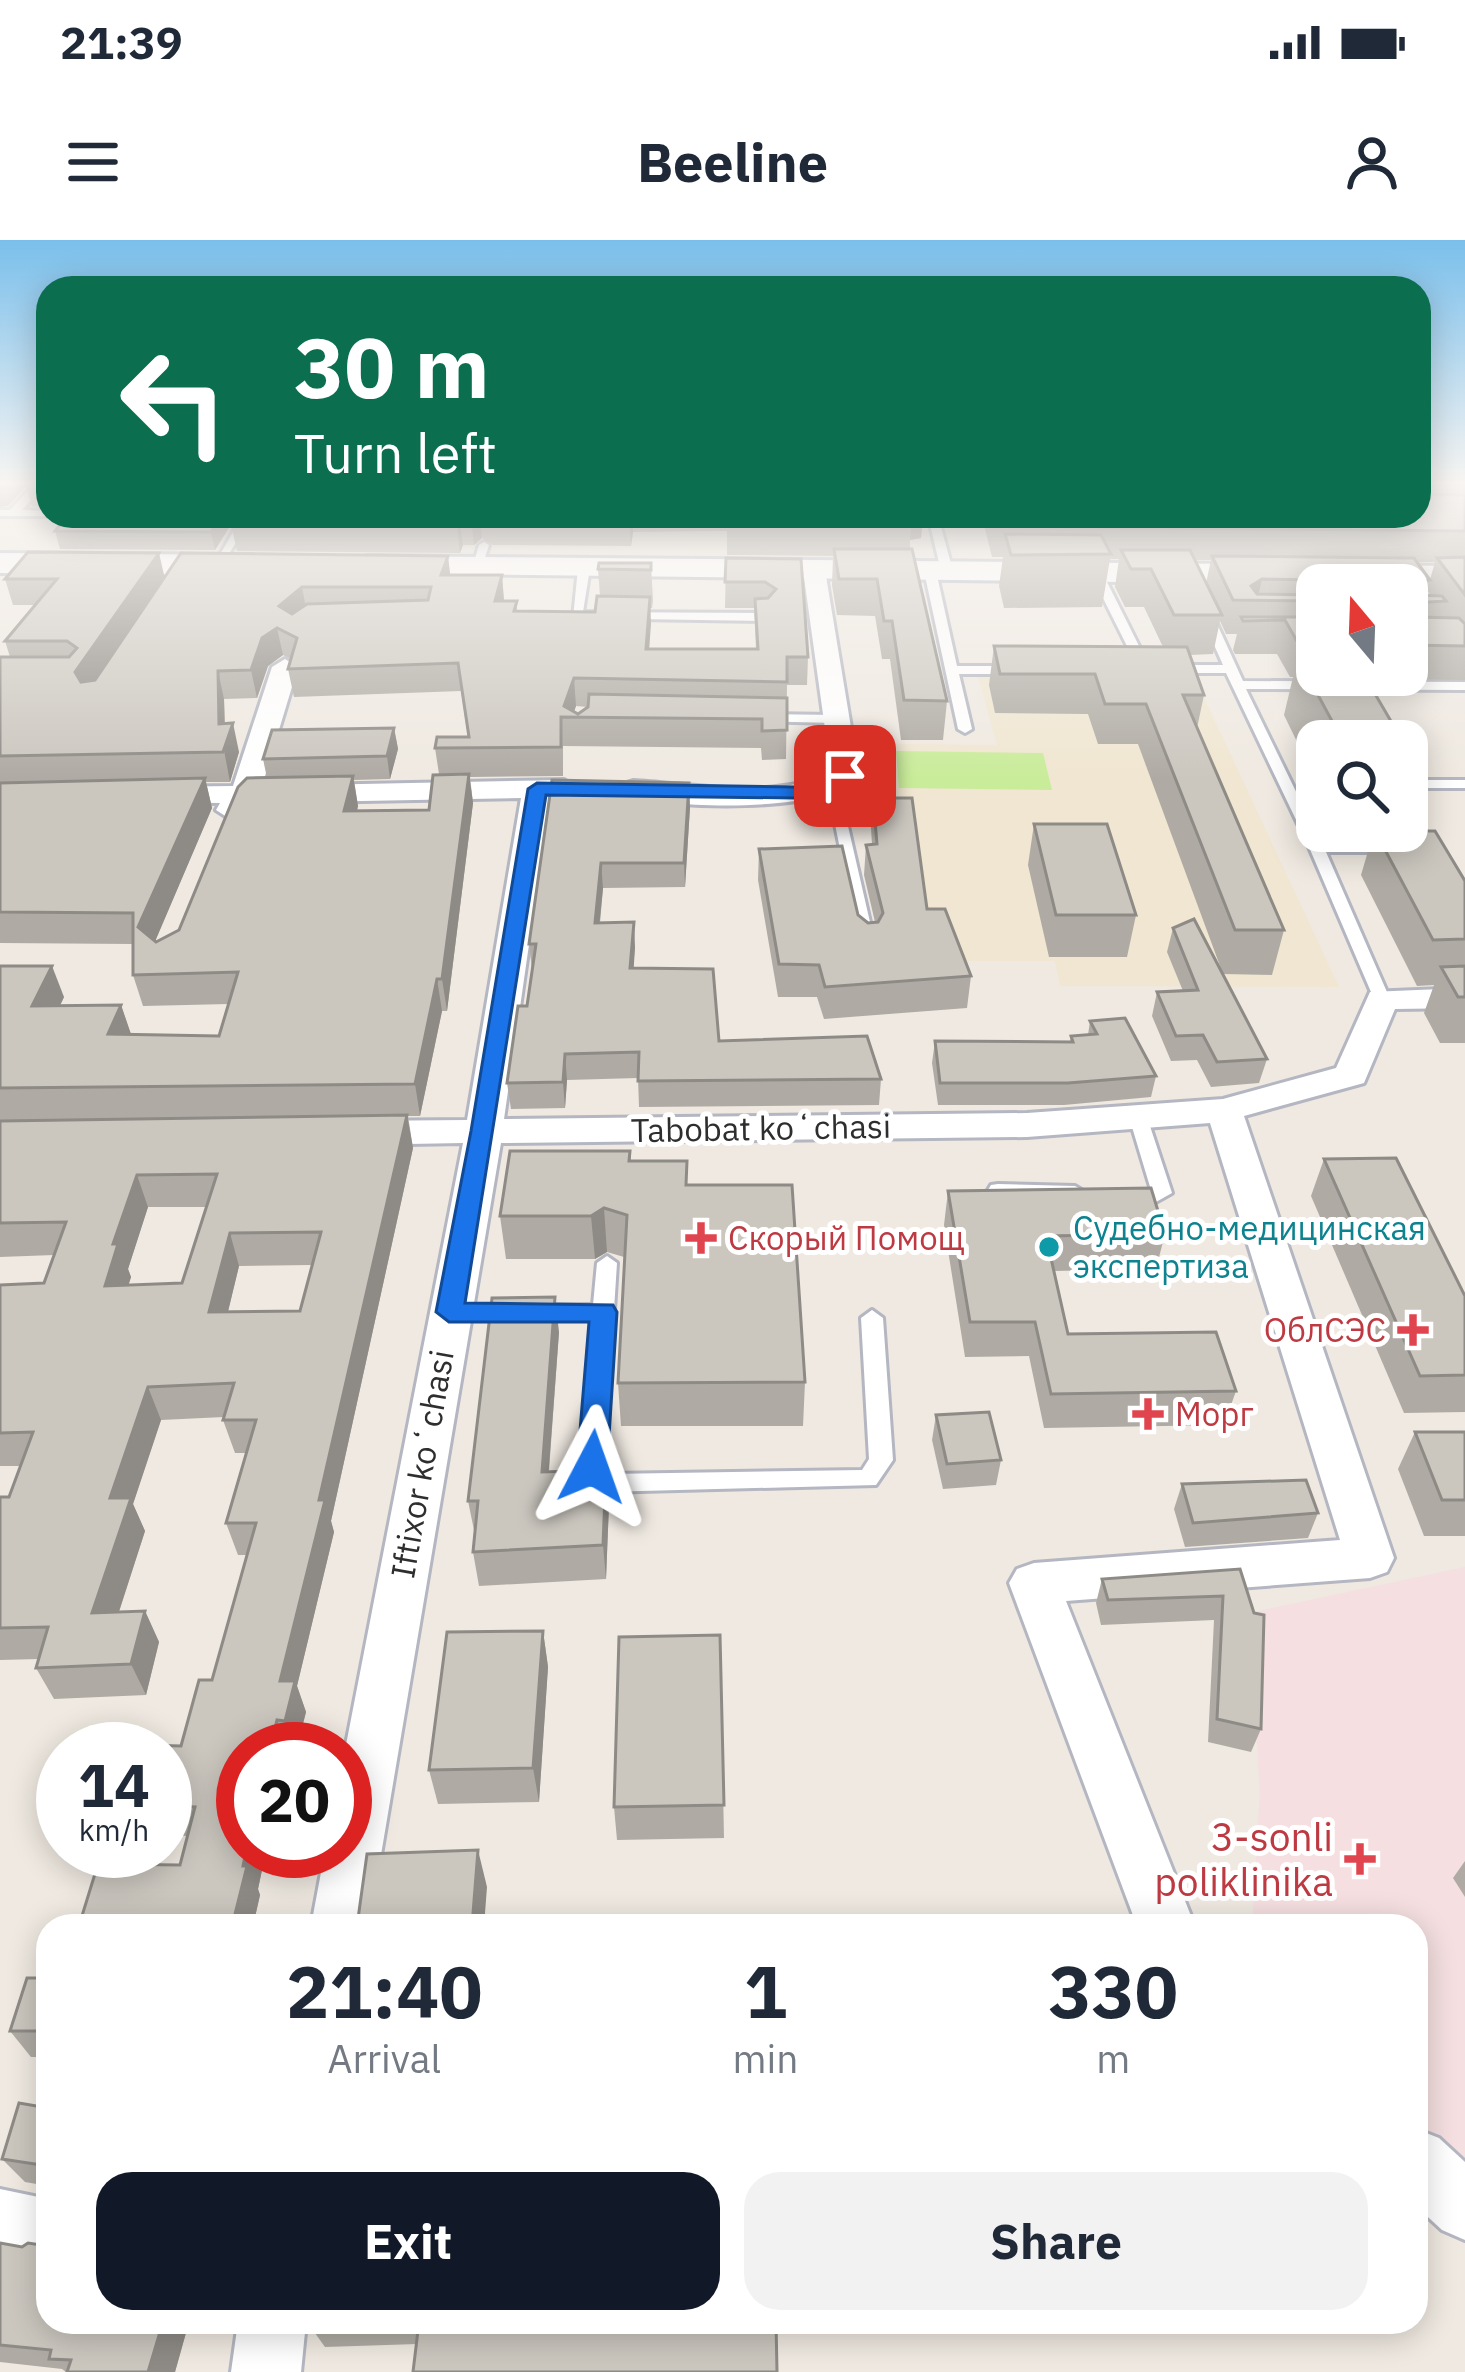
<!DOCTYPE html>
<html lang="en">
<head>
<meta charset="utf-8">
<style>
	body { margin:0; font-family:"IBM Plex Sans",sans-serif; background:#f2f2f3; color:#1f2937; height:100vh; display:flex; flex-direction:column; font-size:45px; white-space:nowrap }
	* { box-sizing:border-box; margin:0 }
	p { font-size:39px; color:#747a83 }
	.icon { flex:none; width:66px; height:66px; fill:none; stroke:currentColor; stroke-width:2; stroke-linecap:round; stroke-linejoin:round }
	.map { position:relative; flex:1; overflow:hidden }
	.sheet { position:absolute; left:36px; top:1674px; width:1392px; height:420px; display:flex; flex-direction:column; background:#fff; border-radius:36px; box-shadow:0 6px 30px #0003 }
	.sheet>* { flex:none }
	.banner { position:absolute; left:36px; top:36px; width:1395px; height:252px; border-radius:36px; box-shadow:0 6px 30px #0003; background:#0b6e4f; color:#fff; overflow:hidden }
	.needle { width:78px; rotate:341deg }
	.fabs { position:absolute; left:1296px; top:324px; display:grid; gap:24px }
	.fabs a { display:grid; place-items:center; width:132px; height:132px; border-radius:24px; background:#fff; box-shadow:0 6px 30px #0003; font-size:60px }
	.speed { position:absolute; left:36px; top:1482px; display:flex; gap:24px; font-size:60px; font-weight:700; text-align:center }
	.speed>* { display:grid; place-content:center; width:156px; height:156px; border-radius:50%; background:#fff; box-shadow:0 6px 30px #0003; line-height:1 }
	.speed small { font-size:30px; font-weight:400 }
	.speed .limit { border:18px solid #d22; background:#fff; color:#111 }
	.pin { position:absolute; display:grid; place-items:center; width:102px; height:102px; color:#fff; margin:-51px; border-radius:24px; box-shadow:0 6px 18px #0006 }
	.me { position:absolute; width:132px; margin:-66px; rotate:4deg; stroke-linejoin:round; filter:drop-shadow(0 0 9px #0008) }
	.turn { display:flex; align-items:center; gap:42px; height:252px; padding:0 60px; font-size:54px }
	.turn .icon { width:156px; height:156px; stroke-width:2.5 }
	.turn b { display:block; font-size:84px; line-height:102px }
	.eta { display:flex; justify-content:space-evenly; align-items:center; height:204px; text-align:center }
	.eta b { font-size:72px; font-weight:700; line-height:84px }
	.primary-button { display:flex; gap:24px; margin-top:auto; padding:24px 60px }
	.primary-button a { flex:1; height:138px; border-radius:36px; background:#111827; color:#fff; font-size:48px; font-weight:700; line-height:138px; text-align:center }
	.primary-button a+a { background:#f2f2f3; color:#1f2937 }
	.status { display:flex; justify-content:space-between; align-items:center; height:84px; padding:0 60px; background:#fff; direction:ltr }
	.status svg { height:33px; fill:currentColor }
	header { display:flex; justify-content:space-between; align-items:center; height:156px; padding:0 60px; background:#fff; font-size:54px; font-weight:700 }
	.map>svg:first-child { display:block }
	.education { fill:#f0e6d1 }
	.medical { fill:#f5dfe0 }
	.pitch { fill:#c9ec9a }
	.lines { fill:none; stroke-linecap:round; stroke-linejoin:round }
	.service-casing { stroke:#b4b7c1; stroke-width:6 }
	.minor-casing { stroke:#b4b7c1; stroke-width:6 }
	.secondary-casing { stroke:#b4b7c1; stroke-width:6 }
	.service { fill:#fff; fill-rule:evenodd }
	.minor { fill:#fff; fill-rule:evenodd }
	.secondary { fill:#fff; fill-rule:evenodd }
	.wall { fill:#afaba4; fill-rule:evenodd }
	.shaded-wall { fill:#8e8b86 }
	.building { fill:#cbc7bf; stroke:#8e8b86; stroke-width:3; fill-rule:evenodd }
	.route { fill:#1a73e8; stroke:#114b97; stroke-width:3 }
	.health-dot { fill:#e0444e; stroke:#fff; stroke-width:4.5 }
	.culture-dot { fill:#0f9aa8; stroke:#fff; stroke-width:4.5 }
	.labels { text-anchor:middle; stroke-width:10; stroke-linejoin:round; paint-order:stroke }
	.street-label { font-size:33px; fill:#2e2e2e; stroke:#fff }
	.culture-label { font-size:33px; fill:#0d838f; stroke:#fff; text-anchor:start }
	.health-label { font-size:33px; fill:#be3a42; stroke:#fff; text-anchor:start }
	.near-health-label { font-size:39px; fill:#be3a42; stroke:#fff; text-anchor:end }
</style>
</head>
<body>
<div class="status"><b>21:39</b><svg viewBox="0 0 49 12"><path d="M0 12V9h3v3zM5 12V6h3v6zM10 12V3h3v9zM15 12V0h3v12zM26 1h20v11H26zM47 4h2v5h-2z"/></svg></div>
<header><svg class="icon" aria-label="menu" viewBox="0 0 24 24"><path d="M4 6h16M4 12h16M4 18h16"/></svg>Beeline<svg class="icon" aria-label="person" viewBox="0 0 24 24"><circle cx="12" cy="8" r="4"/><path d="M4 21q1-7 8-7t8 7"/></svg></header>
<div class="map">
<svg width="1465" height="2132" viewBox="0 0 1465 2132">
	<rect width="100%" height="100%" fill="#efe9e1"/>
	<polygon class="education" points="1194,436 1339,747 1060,746 1055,721 901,721 888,504 997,505 978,437"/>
	<polygon class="medical" points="1465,1327 1465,1930 1416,1882 1416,1686 1252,1686 1260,1552 1249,1373"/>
	<polygon class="pitch" points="896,511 1043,513 1052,550 899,548"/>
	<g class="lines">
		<defs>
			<g id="service">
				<polygon points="37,241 48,241 22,270 48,271 48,276 52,276 0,276 0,270 10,270"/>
				<polygon points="242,276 252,276 221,327 213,327"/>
				<polygon points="928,276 1015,276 1016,278 1011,281 939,280 953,331 947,334 941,331"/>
				<polygon points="484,302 489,305 482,327 472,329 479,305"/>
				<polygon points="584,325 590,328 583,372 765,373 771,377 765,381 573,378 578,328"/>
				<polygon points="930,328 936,331 957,426 1017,426 1023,430 1017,434 959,434 972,489 965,493 958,489 924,331"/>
				<polygon points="1096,329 1102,332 1150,428 1148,431 1138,428 1090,332"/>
				<polygon points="1206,369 1212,373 1243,441 1465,442 1465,450 1246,449 1321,603 1393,604 1400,608 1393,612 1326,612 1390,759 1388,763 1376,763 1374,759 1309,607 1226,433 1168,433 1162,429 1168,425 1223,425 1200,373"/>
				<polygon points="759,474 836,475 843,479 836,483 754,481 752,478"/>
				<rect x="1407" y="540" width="58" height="8"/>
				<polygon points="827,544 839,547 875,704 873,707 867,709 859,704"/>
				<polygon points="1138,871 1147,877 1172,953 1147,967 1123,964 1120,959 1123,954 1144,954 1151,950 1129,877"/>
				<polygon points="998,944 1075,946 1085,952 1075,958 991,955 988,950 991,945"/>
				<polygon points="607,1016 617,1023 604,1226 609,1234 862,1230 869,1219 861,1078 872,1070 883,1078 893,1220 876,1245 603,1252 595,1249 580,1227 592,1079 450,1079 439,1072 450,1065 593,1065 597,1023"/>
			</g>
			<g id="minor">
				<path d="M814,323L825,330L859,536C825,575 671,568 623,556L619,550L623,544L633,541C694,544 774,561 831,532L803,330Z"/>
				<polygon points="285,419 298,427 262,546 564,540 578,549 574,555 550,558 504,879 1027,873 1223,859 1336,828 1370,752 1465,748 1465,768 1395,769 1364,843 1244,876 1394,1318 1387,1332 1370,1338 1066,1361 1195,1686 1137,1686 1009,1343 1017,1329 1034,1323 1340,1300 1210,883 1027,897 501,903 369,1686 311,1686 325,1611 345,1611 345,1510 463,903 353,905 340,901 334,893 340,885 353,881 467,880 521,558 252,563 240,576 230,579 216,570 220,563 143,562 139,556 153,547 233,546 272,427"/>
				<polygon points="1416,1889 1439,1898 1465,1922 1465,2000 1442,1990 1416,1966"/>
				<polygon points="0,1949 48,1959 48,2025 0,2015"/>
				<polygon points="238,2082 306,2082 301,2132 231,2132"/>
			</g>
			<g id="secondary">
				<polygon points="0,313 253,315 269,325 253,335 0,333"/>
				<polygon points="367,316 1465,326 1465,346 356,333 351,326 356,319"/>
			</g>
		</defs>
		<use href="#service" class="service-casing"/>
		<use href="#minor" class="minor-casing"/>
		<use href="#secondary" class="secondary-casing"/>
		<use href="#service" class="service"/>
		<use href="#minor" class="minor"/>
		<use href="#secondary" class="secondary"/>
	</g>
	<g class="wall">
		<polygon points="0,241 48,241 48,267 32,266 26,246 8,266"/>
		<path d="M1419,241H1465V440L1366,438L1399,495L1397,501H1317V543L1284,475L1293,437H1290L1277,414H1235L1233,410L1237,394H1226L1220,381L1213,414L1189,415L1204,455L1197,488L1284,690L1272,735L1223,734L1138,504H1098L1088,474L995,473L989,445L994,406L1163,407L1144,367H1125L1115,347L1119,319H1110L1102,367L1004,368L999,346L1003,317H992L984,285L985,276H1419ZM1195,320H1211L1206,343ZM1417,322H1435L1427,350L1431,356H1425L1430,340ZM1317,345H1407V435H1317Z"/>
		<polygon points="229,276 923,276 921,298 910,300 910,309 947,461 943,500 901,500 890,419 882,419 875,376 837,375 832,345 833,316 727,315 727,291 633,292 631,306 493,305 482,298 474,305 463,305 460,313 237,311"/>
		<polygon points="230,286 215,310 60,309 55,291"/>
		<path d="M726,318L801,319L808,417L807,445H787L786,519L762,520L761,508L563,506V536L470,537L473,563L447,771H442L420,876H408L413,908L331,1281L334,1292L297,1446L306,1472L297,1509H243V1611H266L258,1649L260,1655L253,1686H85L81,1679L180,1625L188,1596L165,1595V1509L181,1506L212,1440L247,1315H238L226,1283L246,1213H235L223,1180L224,1177L161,1180L133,1264L145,1291L119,1372L145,1371L159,1402L146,1455L54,1459L36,1428L39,1419L0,1420V1257H9L20,1226H0V1045L44,1043L54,1015L0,1017V726L64,757L60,766L121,765L131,795L219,796L229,764L143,766L133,735V704L0,703V417H10L5,401L35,365H13L5,339L502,335L504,361H517V371L595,372L600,356L598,329L651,323L653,361L652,368H650L649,409H756L754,368H725ZM283,415L291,419L288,429L294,457L461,451L468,497L435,508L439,534L429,570L357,571L358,566L354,540L390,539L398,509L394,488L263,519L267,538L179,690L156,702L155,701L212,568L206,542H230L239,512L225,483L224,459L257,458L268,426ZM576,466L588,467L578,474L574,472ZM148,967H207L182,1043L128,1045L131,1037L128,1029ZM312,1025L300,1071H228L239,1026Z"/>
		<polygon points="552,540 690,567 685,647 603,648 600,683 635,707 633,728 719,801 881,839 879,865 639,867 638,838 567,840 565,868 511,869 507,843 527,766 532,730 529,704"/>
		<polygon points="873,558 927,669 971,736 967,768 824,779 817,757 778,757 758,640 759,609 868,683 875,682 864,635 866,605 872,604 871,588"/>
		<polygon points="1034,584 1136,675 1127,717 1049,717 1028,625"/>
		<polygon points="1374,591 1465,641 1465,803 1440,803 1424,773 1434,745 1417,746 1361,635"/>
		<polygon points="1173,688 1267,819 1259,843 1211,847 1197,820 1171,821 1152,776 1157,752 1183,751 1167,712"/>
		<polygon points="1090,781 1156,836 1151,857 1064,865 938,865 932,823 935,801 1070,802 1071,796 1088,795"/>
		<polygon points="630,911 631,921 687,945 805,1142 803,1186 621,1186 618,1143 624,1017 607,1012 595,1019 506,1019 500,976"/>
		<polygon points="1324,919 1465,1056 1465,1172 1404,1173 1311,956"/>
		<polygon points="948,951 1165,994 1156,1029 1054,1031 1068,1094 1236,1151 1224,1185 1044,1188 1029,1116 965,1117 944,985"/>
		<polygon points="559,1092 549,1231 609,1264 606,1339 479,1346 473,1312 475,1295 468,1261"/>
		<polygon points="936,1175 1001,1220 996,1245 943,1249 932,1200"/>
		<polygon points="1415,1192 1465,1192 1465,1296 1424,1296 1398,1229"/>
		<polygon points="1182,1244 1318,1273 1308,1298 1185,1307 1174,1269"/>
		<polygon points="1240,1329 1261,1489 1251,1512 1208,1502 1214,1380 1101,1385 1096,1363 1102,1339"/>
		<polygon points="543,1391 548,1427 539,1562 438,1564 429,1530"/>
		<polygon points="720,1395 724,1598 617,1600 614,1567"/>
		<polygon points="1465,1621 1465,1657 1453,1638"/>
		<polygon points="48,1738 48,1817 31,1817 10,1791"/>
		<polygon points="48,1868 48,1946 25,1942 2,1919"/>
		<polygon points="0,2003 189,2082 175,2132 66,2132 62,2129 0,2122"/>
		<polygon points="307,2082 776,2082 417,2104 325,2107"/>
	</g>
	<g class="shaded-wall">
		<polygon points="0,241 24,241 26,246 8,266 0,267"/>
		<polygon points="221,276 228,276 230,286 215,310 211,292"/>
		<polygon points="456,276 459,276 463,305 460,313"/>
		<polygon points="471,276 479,276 482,298 474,305"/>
		<polygon points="629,276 632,276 633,292 631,306"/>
		<polygon points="912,276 923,276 921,298 910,300"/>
		<polygon points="159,313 165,339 83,460 75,432"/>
		<polygon points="448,316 451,341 441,335"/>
		<polygon points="502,335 504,362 495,361"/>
		<polygon points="1262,339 1257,361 1251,346"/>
		<polygon points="302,347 307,374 285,393 279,366"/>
		<polygon points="650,357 651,384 647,437 646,409"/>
		<polygon points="277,388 283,415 268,426 257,458 251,430 262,398"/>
		<polygon points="218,431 224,459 225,505 233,483 239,512 230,542 219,484"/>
		<polygon points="574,438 576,466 572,477 564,466"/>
		<polygon points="394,488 398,509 390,539 387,516"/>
		<polygon points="469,534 473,563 447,771 442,739"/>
		<polygon points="353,536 358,566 349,601 344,571"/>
		<polygon points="205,538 212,568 148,718 138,687"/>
		<polygon points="689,543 690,567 685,647 684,623"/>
		<polygon points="601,623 603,648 597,708 595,683"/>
		<polygon points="634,682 635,707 632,754 630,728"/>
		<polygon points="52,726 64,757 44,798 32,766"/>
		<polygon points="437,739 442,771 420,876 415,844"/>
		<polygon points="121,765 132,797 108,794"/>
		<polygon points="565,814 567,840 565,868 563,842"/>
		<polygon points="407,875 413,908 331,1281 334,1292 297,1446 306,1472 296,1509 285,1481 280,1441 319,1260"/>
		<polygon points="137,935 148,967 128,1029 131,1037 118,1079 105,1046 113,1004"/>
		<polygon points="604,968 607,1012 595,1019 591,976"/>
		<polygon points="230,993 239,1026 220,1105 209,1072"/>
		<polygon points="555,1057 559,1092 546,1266 542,1232"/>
		<polygon points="148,1147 161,1180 133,1264 145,1291 108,1405 92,1373 110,1258"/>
		<polygon points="606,1230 609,1264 606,1339 603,1305"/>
		<polygon points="145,1371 159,1402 146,1455 131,1424"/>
		<polygon points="543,1391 548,1427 539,1562 533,1528"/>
		<polygon points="277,1480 288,1509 270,1509"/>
		<polygon points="478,1610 487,1647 484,1686 472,1686"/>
		<polygon points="246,1611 266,1611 258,1649 260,1655 253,1686 232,1686"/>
		<polygon points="163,2082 189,2082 175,2132 148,2132"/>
		<polygon points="410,2082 424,2082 422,2103"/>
	</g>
	<g class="building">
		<polygon points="1419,254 1465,255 1465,291 996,286 993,276 1419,276"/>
		<polygon points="68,276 221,276 211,292 55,291"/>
		<polygon points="727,276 904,276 905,280 727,279"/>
		<polygon points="1005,294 1101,295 1111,314 1011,315"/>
		<polygon points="834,309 912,309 947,461 904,460 892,381 884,381 877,339 839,339"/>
		<polygon points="1121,310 1190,310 1222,375 1174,375 1151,329 1131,329"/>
		<path d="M28,312L159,313L75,432L81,442L95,440L181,313L448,316L441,335H502L495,361H517L514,371L595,372L597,356L650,357L646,409H758L755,359L768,358L776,349L765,342H725L726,318L801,319L808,417H787V442L574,438L564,466L578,474L588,467L589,454L787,458V490L762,491V479L561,477V507L435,508L437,497H469L458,423L288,429L297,398L277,388L262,398L251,430L218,431L219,484L233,483L223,512L0,516V417H69L77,408L67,401H5L57,339H5ZM302,347H431L428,360L307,364L292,374L279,366Z"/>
		<polygon points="1212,316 1414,318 1430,340 1413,341 1414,355 1442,356 1446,361 1414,363 1414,377 1459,378 1465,384 1465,406 1407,405 1407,345 1327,345 1325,340 1262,339 1251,346 1257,354 1317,355 1317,361 1233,360"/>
		<polygon points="1465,317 1465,355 1437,318"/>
		<polygon points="599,323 651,323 651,330 598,329"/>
		<polygon points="1241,377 1317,377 1317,403 1298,403 1285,380 1243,381"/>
		<polygon points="994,406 1187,407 1204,455 1183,455 1284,690 1235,690 1146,464 1105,464 1095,434 1000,434"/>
		<polygon points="1298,418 1317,418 1317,435 1364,435 1399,495 1339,494"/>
		<polygon points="394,488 387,516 263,519 272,490"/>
		<polygon points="469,534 442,739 437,739 415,844 0,848 0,726 52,726 32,766 121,765 108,794 219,796 238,732 133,735 133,673 0,672 0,543 205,538 138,687 156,702 179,690 238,547 247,538 353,536 344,571 429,570 433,535"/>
		<polygon points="552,540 689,543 684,623 601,623 595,683 634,682 630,728 713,729 719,801 867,796 881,839 638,841 639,812 565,814 563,842 507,843 518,766 527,766 536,704 529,704"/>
		<polygon points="873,558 912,558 927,669 945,669 971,736 825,747 819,725 779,724 759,609 842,606 858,675 868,683 878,682 883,673 866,605 877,604"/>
		<polygon points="1034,584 1107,584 1136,675 1056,675"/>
		<polygon points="1375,591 1435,591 1465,641 1465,699 1433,700"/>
		<polygon points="1194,679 1267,819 1217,822 1203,795 1176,796 1157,752 1198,750 1173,688"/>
		<polygon points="1465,726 1465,757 1458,757 1441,727"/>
		<polygon points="1125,778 1156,836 1068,843 940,843 935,801 1073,802 1071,796 1097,794 1090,781"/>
		<path d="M407,875L319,1260H325L280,1441H295L285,1481L277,1480L270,1509H243V1611H246L243,1626H247L232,1686H91L94,1678L81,1679L98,1624L180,1625L195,1567L165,1566V1509H146L147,1505L181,1506L199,1440H212L256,1283H226L256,1180H223L234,1143L148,1147L110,1258H131L92,1373L145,1371L131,1424L36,1428L48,1387L0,1388V1257H9L33,1192L0,1193V1045L44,1043L66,982L0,983V881ZM217,934L182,1043L105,1046L118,1004H113L137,935ZM321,992L300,1071L209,1072L230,993Z"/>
		<polygon points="510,911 630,911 629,921 687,921 686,945 792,945 805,1142 618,1143 627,975 604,968 591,976 500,976"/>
		<polygon points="1396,918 1465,1056 1465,1135 1420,1136 1324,919"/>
		<polygon points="1151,948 1165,994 1046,996 1068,1094 1216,1092 1236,1151 1051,1154 1035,1082 970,1082 948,951"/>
		<polygon points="555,1057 542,1232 606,1230 603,1305 473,1312 478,1261 468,1261 492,1058"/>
		<polygon points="989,1172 1001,1220 947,1224 936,1175"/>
		<polygon points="1415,1192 1465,1192 1465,1260 1442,1260"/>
		<polygon points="1306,1240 1318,1273 1193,1283 1182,1244"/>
		<polygon points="1240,1329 1254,1373 1264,1375 1261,1489 1217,1479 1223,1356 1108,1360 1102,1339"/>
		<polygon points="543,1391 533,1528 429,1530 447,1392"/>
		<polygon points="720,1395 724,1565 614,1567 619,1397"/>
		<polygon points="478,1610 472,1686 357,1686 367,1614"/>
		<polygon points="27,1738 48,1738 48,1791 10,1791"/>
		<polygon points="19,1863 48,1868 48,1926 2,1919"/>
		<polygon points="0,2003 22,2007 28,2003 48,2006 48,2082 163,2082 148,2132 67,2132 71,2120 49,2119 51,2110 0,2105"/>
		<polygon points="419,2082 776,2082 777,2132 413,2132"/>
	</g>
	<linearGradient id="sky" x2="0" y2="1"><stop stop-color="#7abfeb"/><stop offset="0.45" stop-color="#f8f5f2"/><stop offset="1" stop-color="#f8f5f2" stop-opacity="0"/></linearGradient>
	<rect width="1465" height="539" fill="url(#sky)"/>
	<polygon class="route" points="845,530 854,536 838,550 795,558 546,555 465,1063 613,1065 617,1072 607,1227 603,1235 582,1235 577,1227 589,1082 449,1082 436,1072 471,891 528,549 537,543 795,547 826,542"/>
	<g class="health-dot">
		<path d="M695 980h12v12h12v12h-12v12h-12v-12h-12v-12h12z"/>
		<path d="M1407 1072h12v12h12v12h-12v12h-12v-12h-12v-12h12z"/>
		<path d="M1142 1156h12v12h12v12h-12v12h-12v-12h-12v-12h12z"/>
		<path d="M1354 1601h12v12h12v12h-12v12h-12v-12h-12v-12h12z"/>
	</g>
	<circle class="culture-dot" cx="1049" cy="1007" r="12"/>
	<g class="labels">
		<g class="street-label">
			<text transform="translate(761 888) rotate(-1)" y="12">Tabobat koʻchasi</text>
			<text transform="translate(422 1224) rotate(-80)" y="12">Iftixor koʻchasi</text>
		</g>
		<g class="culture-label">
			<text x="1073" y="1000">Судебно-медицинская<tspan x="1073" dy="38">экспертиза</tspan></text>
		</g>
		<g class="health-label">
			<text x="728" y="1010">Скорый Помощ</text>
			<text x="1386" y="1102" text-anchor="end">ОблСЭС</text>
			<text x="1175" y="1186">Морг</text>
		</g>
		<g class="near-health-label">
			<text x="1333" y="1611">3-sonli<tspan x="1333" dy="45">poliklinika</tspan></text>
		</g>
	</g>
</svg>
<div class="fabs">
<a><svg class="needle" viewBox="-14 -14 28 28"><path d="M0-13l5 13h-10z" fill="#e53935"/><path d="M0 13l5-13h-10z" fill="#747a83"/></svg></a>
<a><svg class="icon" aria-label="search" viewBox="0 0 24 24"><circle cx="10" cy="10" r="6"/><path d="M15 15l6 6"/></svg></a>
</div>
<div class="speed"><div>14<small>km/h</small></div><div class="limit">20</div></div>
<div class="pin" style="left:845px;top:536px;background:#d93025"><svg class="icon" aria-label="arrive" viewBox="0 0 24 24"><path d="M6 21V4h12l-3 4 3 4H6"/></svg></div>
<svg class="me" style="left:592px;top:1227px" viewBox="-20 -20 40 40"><path d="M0-17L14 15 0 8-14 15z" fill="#1a73e8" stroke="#fff" stroke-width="4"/></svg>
<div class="banner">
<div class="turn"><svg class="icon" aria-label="left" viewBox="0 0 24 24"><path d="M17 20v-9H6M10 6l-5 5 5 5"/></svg><div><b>30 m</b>Turn left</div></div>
</div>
<section class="sheet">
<div class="eta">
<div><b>21:40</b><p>Arrival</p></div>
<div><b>1</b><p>min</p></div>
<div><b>330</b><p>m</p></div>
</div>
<div class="primary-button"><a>Exit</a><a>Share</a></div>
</section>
</div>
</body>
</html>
